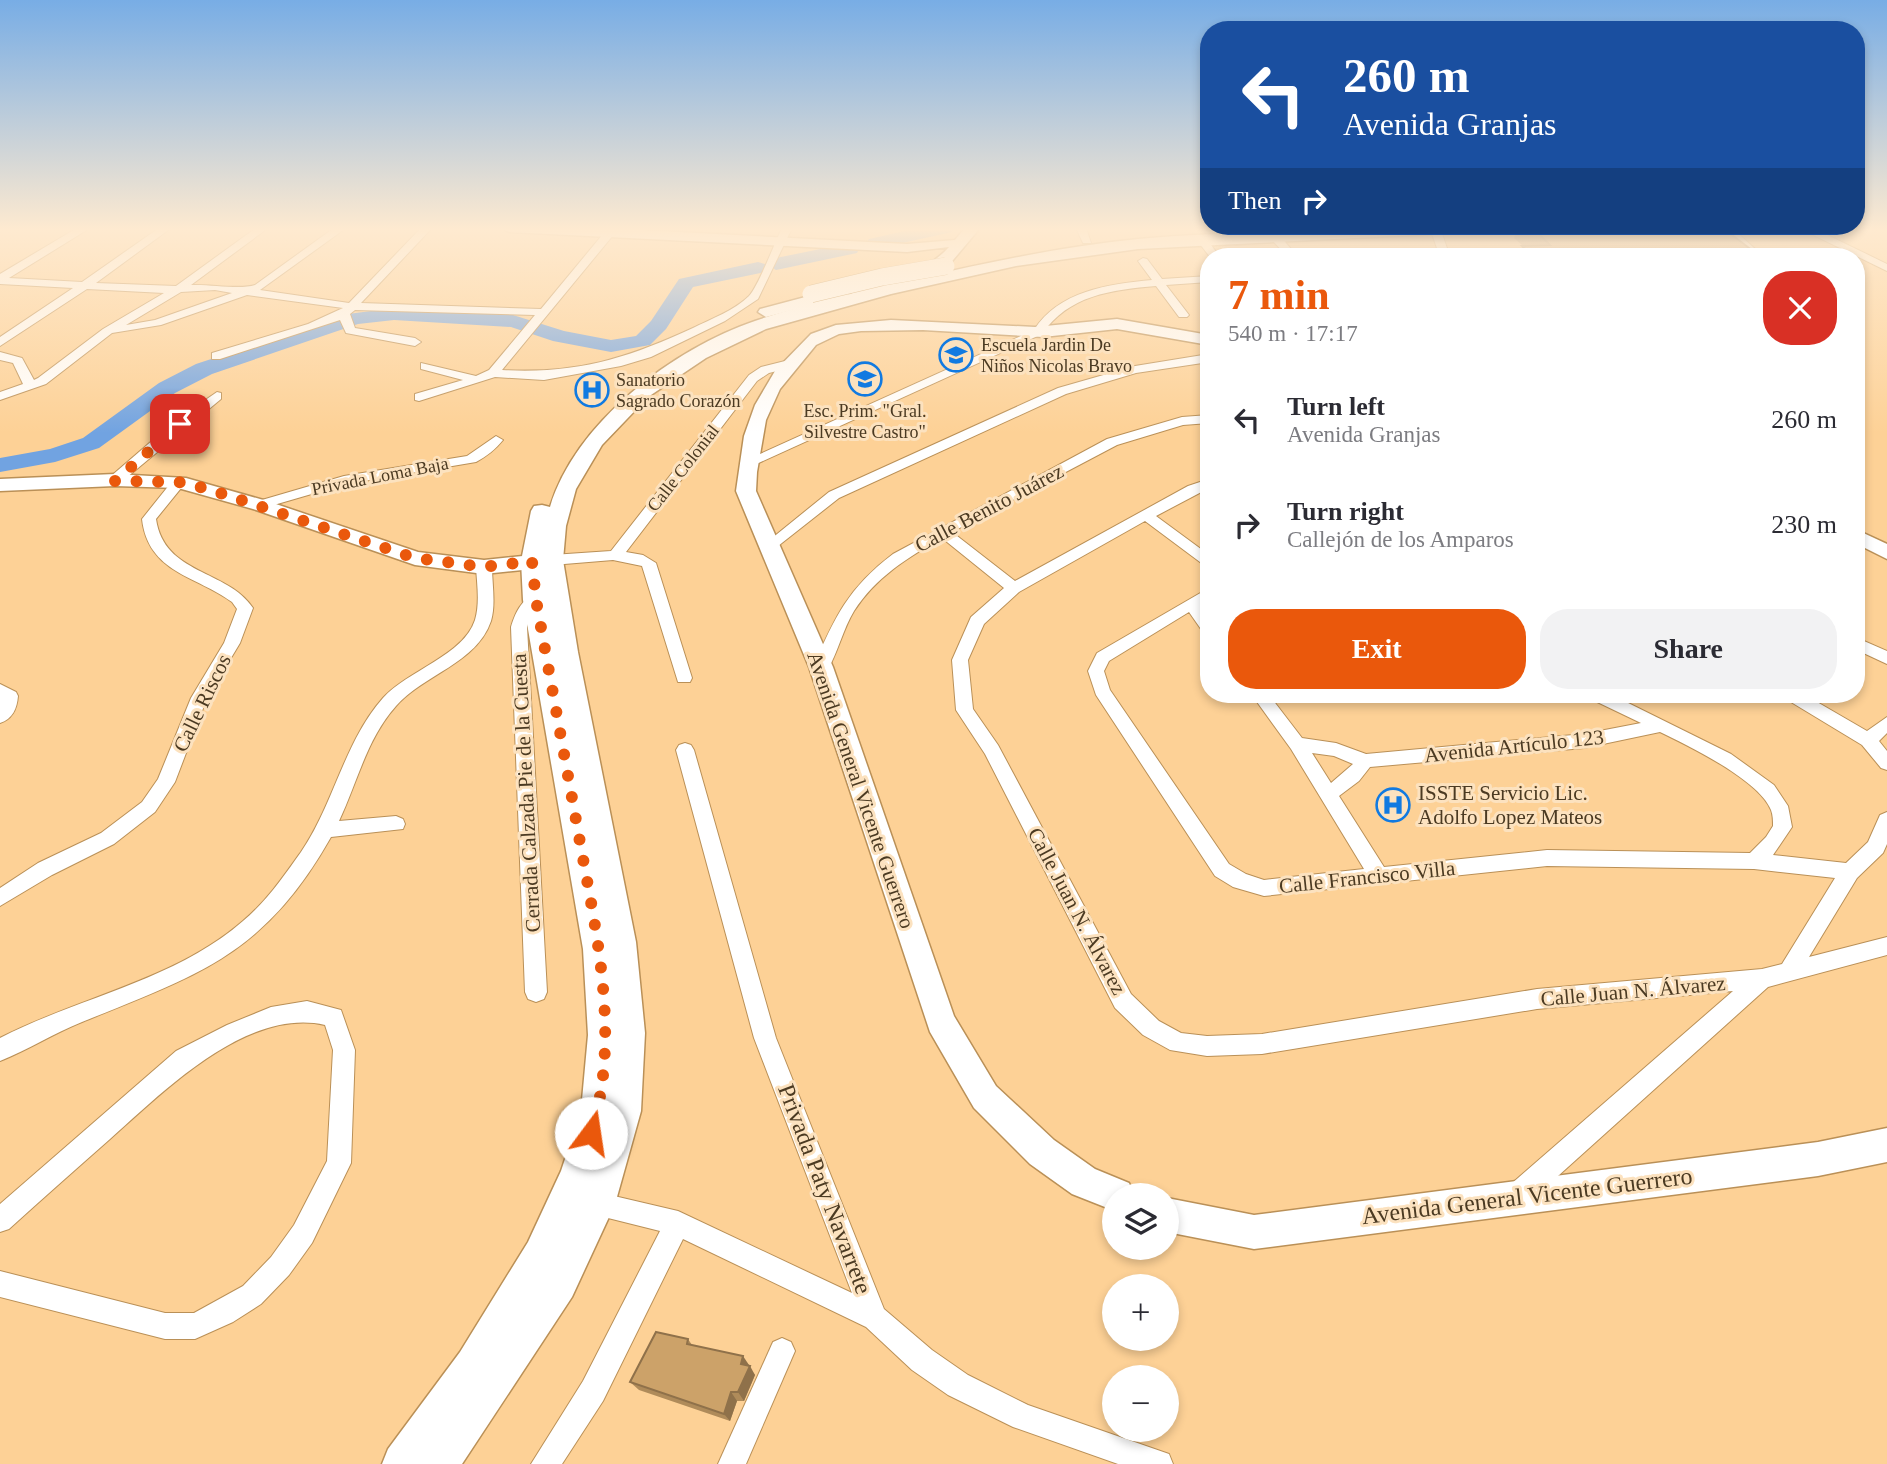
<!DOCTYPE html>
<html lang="en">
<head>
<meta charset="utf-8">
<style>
	body { margin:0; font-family:Georgia,serif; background:#f2f2f3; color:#2b2b33; height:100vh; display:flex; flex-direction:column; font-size:26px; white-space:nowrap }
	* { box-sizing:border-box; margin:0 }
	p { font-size:23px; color:#7c7c81 }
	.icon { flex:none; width:38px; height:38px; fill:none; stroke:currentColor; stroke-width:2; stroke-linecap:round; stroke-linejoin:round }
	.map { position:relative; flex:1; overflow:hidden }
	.side { position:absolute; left:1200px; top:248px; width:665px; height:455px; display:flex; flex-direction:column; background:#fff; border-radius:28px; box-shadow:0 4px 10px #0003 }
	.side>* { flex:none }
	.top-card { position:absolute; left:1200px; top:21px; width:665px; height:214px; border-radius:28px; box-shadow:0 4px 10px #0003; background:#1a4fa0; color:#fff; overflow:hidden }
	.controls { position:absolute; left:1102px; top:1183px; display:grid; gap:14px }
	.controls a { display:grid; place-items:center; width:77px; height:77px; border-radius:50%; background:#fff; box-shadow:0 4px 10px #0003; font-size:35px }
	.pin { position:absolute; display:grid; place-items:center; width:60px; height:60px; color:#fff; margin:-30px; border-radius:14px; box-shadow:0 4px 10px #0006 }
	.me { position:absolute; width:77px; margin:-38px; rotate:14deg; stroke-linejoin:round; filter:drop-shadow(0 0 5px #0008) }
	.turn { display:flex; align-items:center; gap:24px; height:147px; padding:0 28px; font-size:32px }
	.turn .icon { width:91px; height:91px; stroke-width:2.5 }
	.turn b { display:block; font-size:49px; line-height:60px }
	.then { display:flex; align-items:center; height:66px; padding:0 28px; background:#0003; gap:14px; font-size:26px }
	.round { display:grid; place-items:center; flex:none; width:74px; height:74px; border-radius:28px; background:#f2f2f3 }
	.summary { display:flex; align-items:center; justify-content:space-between; height:119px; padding:0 28px }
	h1 { font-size:42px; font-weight:700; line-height:52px; color:#ea580c }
	.cta { display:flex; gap:14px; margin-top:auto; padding:14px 28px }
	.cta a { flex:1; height:80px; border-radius:28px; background:#ea580c; color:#fff; font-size:28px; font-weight:700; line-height:80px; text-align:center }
	.cta a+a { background:#f2f2f3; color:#2b2b33 }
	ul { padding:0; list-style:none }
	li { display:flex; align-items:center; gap:21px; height:105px; padding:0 28px }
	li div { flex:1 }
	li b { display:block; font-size:26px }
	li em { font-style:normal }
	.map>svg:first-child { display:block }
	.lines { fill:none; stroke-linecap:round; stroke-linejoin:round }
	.river { fill:#71a3e1; fill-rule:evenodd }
	.street-casing { stroke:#ba9057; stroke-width:2 }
	.secondary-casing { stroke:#ba9057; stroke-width:3 }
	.primary-casing { stroke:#ba9057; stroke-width:3 }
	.street { fill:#fff; fill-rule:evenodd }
	.secondary { fill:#fff; fill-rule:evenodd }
	.primary { fill:#fff; fill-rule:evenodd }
	.primary-bridge-casing { stroke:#ba9057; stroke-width:18; stroke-linecap:butt }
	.primary-bridge { stroke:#fff; stroke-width:17 }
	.wall { fill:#af8b5a }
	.shaded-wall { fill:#8f714a }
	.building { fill:#cca269; stroke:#8f714a; stroke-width:2 }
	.route { stroke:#ea580c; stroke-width:12; stroke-dasharray:0 21.6 }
	.labels { text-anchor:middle; stroke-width:6; stroke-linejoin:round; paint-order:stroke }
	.far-poi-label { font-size:18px; fill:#4b3a22; stroke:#fce2bf; text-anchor:start }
	.far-street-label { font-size:18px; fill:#4b3a22; stroke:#fce2bf }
	.street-label { font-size:21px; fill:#4b3a22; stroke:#fce2bf }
	.poi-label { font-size:21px; fill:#4b3a22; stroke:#fce2bf; text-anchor:start }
	.near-street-label { font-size:24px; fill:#4b3a22; stroke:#fce2bf }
</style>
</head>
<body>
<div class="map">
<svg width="1887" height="1464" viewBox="0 0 1887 1464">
	<rect width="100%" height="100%" fill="#fdd196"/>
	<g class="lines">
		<g class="river">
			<polygon points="918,228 955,228 952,232 875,249 866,243 869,239"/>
			<polygon points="850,243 859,249 857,253 776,270 767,264 776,258"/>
			<polygon points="758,262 765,264 768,268 765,272 693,287 666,329 650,345 611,352 553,341 511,327 394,320 358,324 212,374 175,393 99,448 55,462 0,472 0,458 50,449 83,438 159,383 196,364 348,314 394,308 513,315 564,331 611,340 636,336 651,321 679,279"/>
		</g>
		<defs>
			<g id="street">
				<path d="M77,228H90L9,278L82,282L159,228H171L96,283L176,286L256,228H268L191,285C210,284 240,290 255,285L334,228H346L260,290L349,303L421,228H432L361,303L541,309L608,228H619L502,370C576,374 626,359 693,328C711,319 735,310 749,296C759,285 774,244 782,228H792L758,299L725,321L651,357L621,366L544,380L495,377L419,401L415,400V394L463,380L421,369V363L476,376L489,370L535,315L355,310L350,314L355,328L415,338L421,342L415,346L346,333L340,320L220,359H212V353L308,324L343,308L247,295L161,325L112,333L46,384L0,400V392L23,384L13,363L0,360V352L22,358L34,380L38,378L103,329L164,293L87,289L0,346V337L73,288L0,284V274ZM215,290L232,293L155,320L126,325L181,292Z"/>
				<polygon points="1076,228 1086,228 1091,243 1083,243"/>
				<polygon points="1430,228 1440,228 1450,257 1440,257"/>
				<polygon points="1721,228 1732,228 1764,257 1753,257"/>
				<polygon points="1799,228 1813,228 1887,264 1887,271"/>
				<polygon points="1271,235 1279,235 1298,257 1288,257 1271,239"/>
				<polygon points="1197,237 1205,237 1220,257 1210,257 1196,239"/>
				<path d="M1143,258L1147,259L1162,279L1209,276V282L1166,285L1189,315L1187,317H1179L1156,286C1111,290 1069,295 1042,334L752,466L747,467L740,463L1034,330C1059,291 1108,284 1152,280L1138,261Z"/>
				<polygon points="1209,354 1209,362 1136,373 1066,394 839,498 773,550 763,550 761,547 829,492 1058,388 1135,366"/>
				<polygon points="789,360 795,364 793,367 769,373 757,381 626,552 643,555 656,563 692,678 690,682 678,682 642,566 613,560 552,565 545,560 552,555 611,551 749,375 761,367"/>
				<polygon points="217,392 221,393 221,399 120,483 110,483 110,477 175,421"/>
				<path d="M1209,415V423L1183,425L1117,445L952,532L1015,581L1188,486L1209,479V488L1156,516L1209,555V567L1204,565L1145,521L1019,592L984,624L968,660L973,709L998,745L1131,994L1159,1021L1181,1033L1207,1036L1262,1034L1537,989L1762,969L1782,964L1835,878L1754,869L1547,866L1264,896L1233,887L1215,876L1096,695L1088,671L1097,653L1209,588V600L1200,605L1209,617V633L1203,632L1189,612L1109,661L1104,671L1110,690L1229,864L1246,874L1264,880L1364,869L1291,749L1252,695H1269L1302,738L1336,743L1366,754L1584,734L1641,723L1591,699L1589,695H1612L1731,754L1774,785L1788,806L1792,827L1773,855L1846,863L1868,842L1880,815L1887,812V844L1883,853L1857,878L1809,957L1887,937V955L1768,987L1528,1203L1519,1206L1510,1203L1507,1194L1510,1185L1733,991L1537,1009L1262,1054L1207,1056L1170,1050L1143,1035L1115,1008L985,754L956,710L952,660L971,617L1004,588L942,538C907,558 876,577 854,611C843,629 838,652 827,671H815L813,667C835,617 848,588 893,554L1107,439L1182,417ZM1660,732C1689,746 1759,780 1771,810C1773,815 1773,821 1773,826L1766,837L1750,853L1547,850L1384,867L1339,796L1359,781L1370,767L1584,748ZM1312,753L1334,756L1353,764L1331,783Z"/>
				<path d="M496,436L503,440C495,450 487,456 476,462L346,484L260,509L253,505L255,502L344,476L467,456Z"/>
				<path d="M179,478L186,482L156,519C164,575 227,569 253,608L240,643L207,698L175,782L155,812L114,844L52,875L0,906V888L38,863L101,833L142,802L158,779L191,698L224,643L237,609L232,602C197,576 148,573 142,519L174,479Z"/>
				<path d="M484,562L492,567C492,584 496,604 491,621C477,663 423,675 396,706C367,738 357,783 339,821L396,816L403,819L405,824L403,829L331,837C264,955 200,974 82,1022C54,1033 28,1050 0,1061V1038C79,997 174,981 243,921C266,902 284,876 301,852C334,804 344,742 383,698C407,671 464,655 475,620C480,603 477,584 476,567Z"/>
				<path d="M535,595L543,600L530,616L527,627L547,992L544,999L536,1002L528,999L525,992L511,627C515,614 521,599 535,595Z"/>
				<polygon points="1857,638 1887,651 1887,664 1857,650"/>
				<path d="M0,684L16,692L18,696C17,708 13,719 0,723Z"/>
				<polygon points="1784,695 1805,695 1867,731 1887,717 1887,733 1879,741 1887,751 1887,770 1881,768 1862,745 1786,699"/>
				<polygon points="685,743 691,745 694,750 776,1038 884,1309 932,1350 968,1375 1028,1405 1169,1454 1173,1464 1118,1464 1013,1427 948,1395 912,1370 866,1327 683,1239 603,1401 562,1464 531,1464 583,1381 660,1231 588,1213 585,1204 588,1195 597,1192 678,1211 852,1293 754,1038 676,750 679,745"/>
				<path d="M307,1001L341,1010L355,1050L351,1163L312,1243L289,1275L261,1304L233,1322L195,1339H165L0,1297V1271L165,1313H194L243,1286L271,1257L294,1225L327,1161L333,1050L325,1025C247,1007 163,1092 110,1139C76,1169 42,1199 9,1229L0,1232V1204L176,1051L227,1025L271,1007Z"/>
				<polygon points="782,1338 791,1342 795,1351 746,1464 718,1464 773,1342"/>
			</g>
			<g id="secondary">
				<path d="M502,228H601L907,244L955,240L965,228H980L948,266L915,282L859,299L851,294L854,291C887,281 925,274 949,247L907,252L509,232Z"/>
				<polygon points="843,287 848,289 851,292 848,295 766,317 758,312 760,309"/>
				<polygon points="1117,319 1209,335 1209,345 1117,329 1043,337 923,330 861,331 839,334 816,345 780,389 766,420 757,472 756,491 833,667 954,1016 996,1086 1054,1140 1095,1169 1129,1183 1134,1195 1115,1195 1115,1211 1072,1194 1030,1164 974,1108 930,1032 809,667 736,491 744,436 755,405 775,371 811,334 836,325 891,320 1035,327"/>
				<polygon points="115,474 186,478 267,501 418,552 484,560 552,553 559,555 562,560 559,565 552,567 484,574 415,565 253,509 178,488 115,486 0,491 0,479"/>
				<polygon points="1857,530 1887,544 1887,559 1857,544"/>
				<polygon points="1887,1128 1887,1162 1818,1176 1254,1249 1167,1232 1167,1198 1254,1215 1818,1142"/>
			</g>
			<path id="primary" d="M1371,228H1481L1474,232L1138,249L1016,266L891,294L766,329L706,358L648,397L602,445L576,489L566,526L563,560L578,652L636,942L645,1033L641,1111L615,1204L572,1297L462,1464H382L388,1449L460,1352L528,1242L561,1171L581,1111L588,1035L583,949L523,600L521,561L531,511L534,506L542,505L550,507C576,422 673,349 755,321C810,302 868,290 924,277C995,261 1066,246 1138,239C1215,232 1294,232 1371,228Z"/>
		</defs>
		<use href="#street" class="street-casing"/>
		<use href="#secondary" class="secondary-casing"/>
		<use href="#primary" class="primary-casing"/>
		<use href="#street" class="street"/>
		<use href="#secondary" class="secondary"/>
		<use href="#primary" class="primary"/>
		<defs>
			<polyline id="primary-bridge" points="811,294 882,277 946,266"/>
		</defs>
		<use href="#primary-bridge" class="primary-bridge-casing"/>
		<use href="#primary-bridge" class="primary-bridge"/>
	</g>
	<g class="wall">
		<polygon points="1518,228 1723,228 1753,251 1749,257 1518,257 1523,246 1514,238"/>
		<polygon points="688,1339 692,1345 749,1365 748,1366 755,1375 744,1401 737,1401 730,1421 639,1390 630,1382"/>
	</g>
	<g class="shaded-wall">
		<polygon points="743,1356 749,1365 746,1373 741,1364"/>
		<polygon points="750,1366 755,1375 744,1401 738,1392"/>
		<polygon points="731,1392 737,1401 730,1421 724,1414"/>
	</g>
	<g class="building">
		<polygon points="1533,228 1723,228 1753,251 1722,252 1729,257 1533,257 1522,246 1550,245"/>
		<polygon points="656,1332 688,1339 687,1344 743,1356 741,1364 750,1366 738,1392 731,1392 724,1414 630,1382"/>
	</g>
	<linearGradient id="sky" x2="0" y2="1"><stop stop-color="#78ade5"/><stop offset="0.53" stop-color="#feead0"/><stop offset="1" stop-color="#feead0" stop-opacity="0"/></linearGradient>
	<rect width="1887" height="433" fill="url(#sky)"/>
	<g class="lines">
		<path class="route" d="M180,424L115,481L179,482L208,489L415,558L484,567L532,561L536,600C550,677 564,754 578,831C595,928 622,1036 591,1133"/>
	</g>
	<defs>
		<symbol id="school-ring" viewBox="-11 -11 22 22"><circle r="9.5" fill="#fce2bf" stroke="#117ae1" stroke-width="1.5"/><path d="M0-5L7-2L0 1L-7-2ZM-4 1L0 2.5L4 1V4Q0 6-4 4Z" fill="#117ae1"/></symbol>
		<symbol id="hospital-ring" viewBox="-11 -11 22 22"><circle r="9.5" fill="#fce2bf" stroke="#117ae1" stroke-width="1.5"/><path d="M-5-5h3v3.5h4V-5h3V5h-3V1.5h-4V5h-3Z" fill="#117ae1"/></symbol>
	</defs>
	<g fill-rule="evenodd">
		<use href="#school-ring" x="937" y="336" width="38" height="38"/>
		<use href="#school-ring" x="846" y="360" width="38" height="38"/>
		<use href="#hospital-ring" x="573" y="371" width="38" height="38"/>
		<use href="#hospital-ring" x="1374" y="786" width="38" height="38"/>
	</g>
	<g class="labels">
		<g class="far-poi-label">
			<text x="981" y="351">Escuela Jardin De<tspan x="981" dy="21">Niños Nicolas Bravo</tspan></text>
			<text x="616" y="386">Sanatorio<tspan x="616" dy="21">Sagrado Corazón</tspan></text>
			<text x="865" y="417" text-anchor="middle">Esc. Prim. "Gral.<tspan x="865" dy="21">Silvestre Castro"</tspan></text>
		</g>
		<g class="far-street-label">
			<text transform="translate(683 468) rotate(-52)" y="6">Calle Colonial</text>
			<text transform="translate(380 476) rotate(-11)" y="6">Privada Loma Baja</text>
		</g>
		<g class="street-label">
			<text transform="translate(989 508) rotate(-28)" y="7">Calle Benito Juárez</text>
			<text transform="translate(202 703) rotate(-64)" y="7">Calle Riscos</text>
			<text transform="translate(1514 746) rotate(-6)" y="7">Avenida Artículo 123</text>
			<text transform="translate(861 790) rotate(71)" y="7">Avenida General Vicente Guerrero</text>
			<text transform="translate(526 793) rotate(-93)" y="7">Cerrada Calzada Pie de la Cuesta</text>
			<text transform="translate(1367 877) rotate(-6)" y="7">Calle Francisco Villa</text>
			<text transform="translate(1077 911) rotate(62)" y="7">Calle Juan N. Álvarez</text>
			<text transform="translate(1633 991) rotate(-5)" y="7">Calle Juan N. Álvarez</text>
		</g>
		<g class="poi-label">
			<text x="1418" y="800">ISSTE Servicio Lic.<tspan x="1418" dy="24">Adolfo Lopez Mateos</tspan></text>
		</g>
		<g class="near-street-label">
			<text transform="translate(825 1189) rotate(69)" y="8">Privada Paty Navarrete</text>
			<text transform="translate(1527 1196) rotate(-7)" y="8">Avenida General Vicente Guerrero</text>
		</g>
	</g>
</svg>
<div class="controls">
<a><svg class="icon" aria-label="layers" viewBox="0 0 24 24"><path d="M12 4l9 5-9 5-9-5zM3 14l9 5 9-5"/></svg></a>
<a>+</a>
<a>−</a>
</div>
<div class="pin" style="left:180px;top:424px;background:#d93025"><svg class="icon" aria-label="arrive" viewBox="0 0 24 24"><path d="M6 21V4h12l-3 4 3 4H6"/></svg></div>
<svg class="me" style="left:591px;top:1133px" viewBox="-20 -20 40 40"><circle r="19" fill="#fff"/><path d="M0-13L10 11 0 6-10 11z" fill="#ea580c"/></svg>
<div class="top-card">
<div class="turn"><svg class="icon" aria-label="left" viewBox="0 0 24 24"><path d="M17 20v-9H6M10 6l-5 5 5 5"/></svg><div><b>260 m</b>Avenida Granjas</div></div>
<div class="then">Then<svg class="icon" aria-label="right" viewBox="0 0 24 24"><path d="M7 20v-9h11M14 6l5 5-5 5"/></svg></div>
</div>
<section class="side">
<div class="summary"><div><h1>7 min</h1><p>540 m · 17:17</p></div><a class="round" style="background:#d93025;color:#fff"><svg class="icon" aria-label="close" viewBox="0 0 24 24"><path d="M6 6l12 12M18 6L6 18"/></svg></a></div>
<ul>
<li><svg class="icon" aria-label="left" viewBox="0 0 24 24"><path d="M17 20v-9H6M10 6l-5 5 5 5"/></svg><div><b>Turn left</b><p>Avenida Granjas</p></div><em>260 m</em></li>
<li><svg class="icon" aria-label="right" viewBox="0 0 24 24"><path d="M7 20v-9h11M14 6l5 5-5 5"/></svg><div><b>Turn right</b><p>Callejón de los Amparos</p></div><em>230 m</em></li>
</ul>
<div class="cta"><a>Exit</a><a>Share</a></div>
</section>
</div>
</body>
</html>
